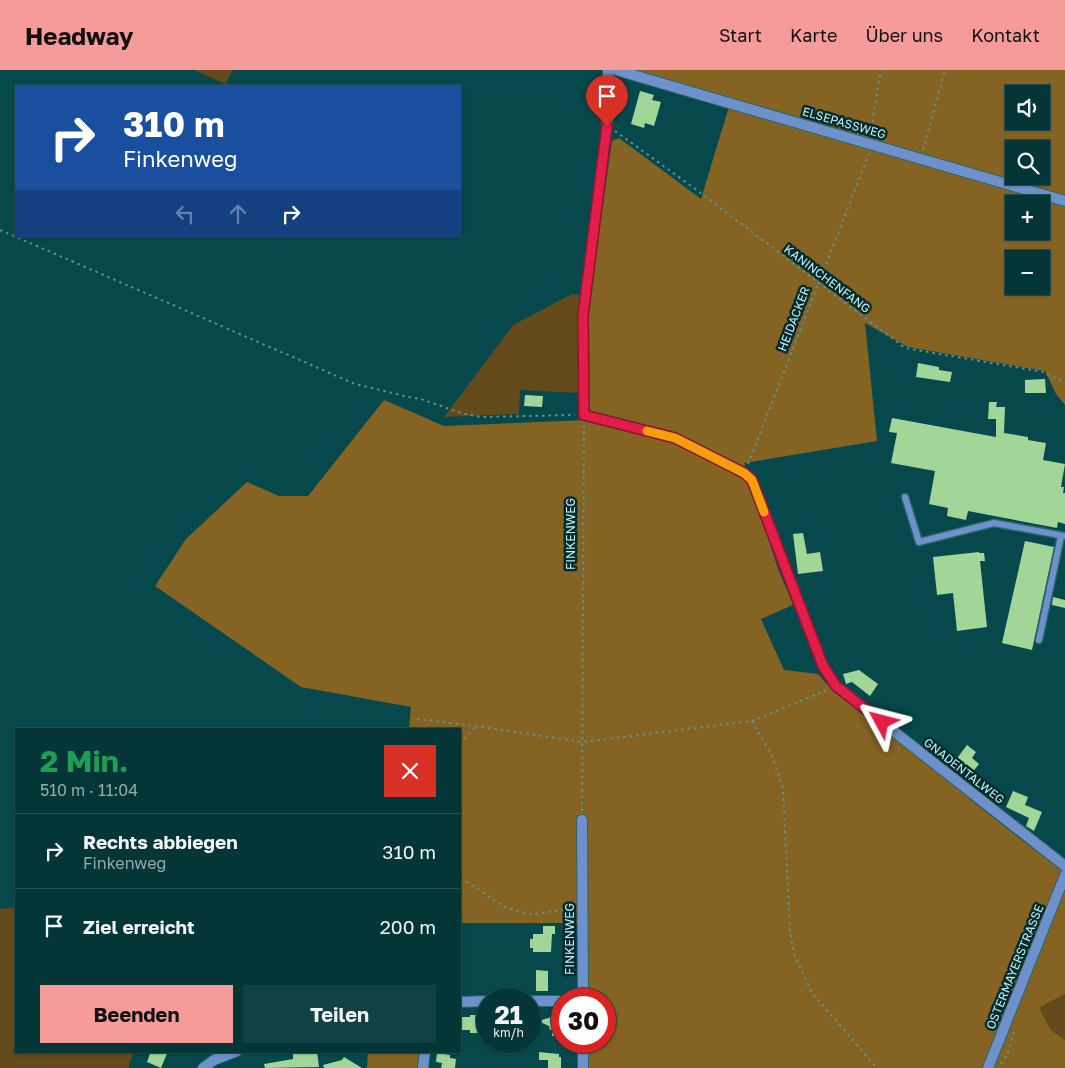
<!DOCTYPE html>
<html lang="de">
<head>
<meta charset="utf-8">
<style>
	body { margin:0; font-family:"Golos Text",sans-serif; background:#124143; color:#f1f3f6; height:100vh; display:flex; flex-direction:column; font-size:19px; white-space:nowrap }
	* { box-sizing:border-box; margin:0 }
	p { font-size:16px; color:#97abae }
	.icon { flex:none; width:28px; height:28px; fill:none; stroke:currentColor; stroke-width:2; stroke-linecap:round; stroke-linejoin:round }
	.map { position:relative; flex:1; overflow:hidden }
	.details { position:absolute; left:15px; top:658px; width:446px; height:325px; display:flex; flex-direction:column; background:#043638; border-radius:0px; box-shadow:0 1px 4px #0004,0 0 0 1px #255053 }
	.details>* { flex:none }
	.guide { position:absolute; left:15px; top:15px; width:446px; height:152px; border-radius:0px; box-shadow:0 1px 4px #0004,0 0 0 1px #255053; background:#1a4fa0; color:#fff; overflow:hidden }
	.buttons { position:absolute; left:1005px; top:15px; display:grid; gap:10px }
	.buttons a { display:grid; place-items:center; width:45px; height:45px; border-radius:0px; background:#043638; box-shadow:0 1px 4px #0004,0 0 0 1px #255053; font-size:25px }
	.speed { position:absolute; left:476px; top:918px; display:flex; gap:10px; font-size:25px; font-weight:700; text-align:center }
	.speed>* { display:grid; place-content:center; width:65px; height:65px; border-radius:50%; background:#043638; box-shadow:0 1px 4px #0004,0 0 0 1px #255053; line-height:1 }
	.speed small { font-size:12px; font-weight:400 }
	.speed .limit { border:8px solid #d22; background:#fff; color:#111 }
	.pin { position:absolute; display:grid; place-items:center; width:42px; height:42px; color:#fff; margin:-51px -21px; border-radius:50% 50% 50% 0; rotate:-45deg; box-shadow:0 0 5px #0007 }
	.pin .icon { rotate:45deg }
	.me { position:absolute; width:55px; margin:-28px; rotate:308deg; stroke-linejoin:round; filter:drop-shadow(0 0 4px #0008) }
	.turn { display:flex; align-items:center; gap:18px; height:105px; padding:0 25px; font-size:22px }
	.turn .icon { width:65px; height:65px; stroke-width:2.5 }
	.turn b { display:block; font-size:35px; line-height:42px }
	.lanes { display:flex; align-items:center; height:48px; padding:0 25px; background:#0003; justify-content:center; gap:25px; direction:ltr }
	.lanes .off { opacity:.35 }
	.round { display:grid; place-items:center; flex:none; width:52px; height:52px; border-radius:0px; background:#124143 }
	.head { display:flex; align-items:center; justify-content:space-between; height:85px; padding:0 25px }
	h1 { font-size:30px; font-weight:700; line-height:38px; color:#1e9e55 }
	.cta { display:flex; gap:10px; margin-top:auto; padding:10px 25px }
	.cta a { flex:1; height:58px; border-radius:0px; background:#f59b9a; color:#111; font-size:20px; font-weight:700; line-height:58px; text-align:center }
	.cta a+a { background:#124143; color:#f1f3f6 }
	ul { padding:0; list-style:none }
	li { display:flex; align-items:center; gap:15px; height:75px; padding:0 25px; border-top:1px solid #255053 }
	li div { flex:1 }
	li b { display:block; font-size:19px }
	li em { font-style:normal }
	header { display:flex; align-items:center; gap:30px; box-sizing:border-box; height:70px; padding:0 25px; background:#f59b9a; color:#111 }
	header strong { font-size:24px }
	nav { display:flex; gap:28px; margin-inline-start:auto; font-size:18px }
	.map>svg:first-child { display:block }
	.green { fill:#624a1b }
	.forest { fill:#856423; fill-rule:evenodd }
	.building { fill:#a2d598 }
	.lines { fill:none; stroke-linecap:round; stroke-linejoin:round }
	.service-casing { stroke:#286669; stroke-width:9 }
	.minor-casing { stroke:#286669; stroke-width:12 }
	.path { stroke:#599396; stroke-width:2; stroke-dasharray:2.5 4; stroke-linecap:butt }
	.service { stroke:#6f91cb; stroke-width:6 }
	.minor { stroke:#6f91cb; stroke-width:10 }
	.route-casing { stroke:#92132f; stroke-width:12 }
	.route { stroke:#e11d48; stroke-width:9 }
	.slow { stroke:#f59e0b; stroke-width:9 }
	.labels { text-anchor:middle; stroke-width:5; stroke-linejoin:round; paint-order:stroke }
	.street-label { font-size:12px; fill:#c1f1f4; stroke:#072b2d }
</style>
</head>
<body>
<header>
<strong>Headway</strong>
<nav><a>Start</a><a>Karte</a><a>Über uns</a><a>Kontakt</a></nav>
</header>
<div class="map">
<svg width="1065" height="998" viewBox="0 0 1065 998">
	<rect width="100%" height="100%" fill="#06484b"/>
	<g class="green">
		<polygon points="194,0 233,0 225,14"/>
		<polygon points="572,224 582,225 579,323 520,320 519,344 444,347 513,255"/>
		<polygon points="16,837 16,981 134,981 128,998 0,998 0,839"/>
		<polygon points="1065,924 1065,970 1051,960 1039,938"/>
	</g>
	<g class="forest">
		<path d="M632,0H1065V335L1056,324L1045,301L908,277L865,253L877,371L744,393L778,499L793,535L761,549L784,600L818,604L826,613L1005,757L1065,803V924L1039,938L1051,960L1065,970V998H588V971H605V929H588V853H460V659H409L411,637L301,617L155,516L186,469L247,412L279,426H308L384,330L444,356L587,350L588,240L612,71L619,68L701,129L731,30ZM1014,24H1041V51H1014ZM1014,79H1041V106H1014ZM1014,134H1041V161H1014ZM1014,189H1041V216H1014Z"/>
		<polygon points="368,981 420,982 418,998 367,998"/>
	</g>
	<g class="building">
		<polygon points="640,21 654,25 652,30 661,32 654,56 645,53 644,58 631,54"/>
		<polygon points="918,293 939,297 939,300 952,302 950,312 916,307"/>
		<polygon points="1045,309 1046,323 1025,323 1025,310"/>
		<polygon points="525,325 543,326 542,337 524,336"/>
		<polygon points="989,332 997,332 996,337 1005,337 1004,363 1028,367 1028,370 1046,373 1043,390 1065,394 1061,417 1064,417 1063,423 1065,423 1065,454 1058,452 1057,458 968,441 966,450 947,446 948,438 929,434 935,401 891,393 897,363 889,362 892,348 996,367 996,349 988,349"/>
		<polygon points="803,463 807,484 820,482 823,501 798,504 793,464"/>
		<polygon points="1025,471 1054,477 1032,580 1002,573"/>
		<polygon points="979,482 979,483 984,483 985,491 980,491 987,557 957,561 953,523 937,525 933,487"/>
		<polygon points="1053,527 1065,530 1065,538 1052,535"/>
		<polygon points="859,600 878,614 870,626 852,612 846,614 843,604"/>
		<polygon points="967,675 976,682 972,688 979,694 971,704 955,691"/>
		<polygon points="1013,721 1028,727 1025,735 1042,742 1034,761 1026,756 1029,748 1006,737"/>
		<polygon points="543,856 555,856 555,864 552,864 551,882 533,882 533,878 530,878 530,869 533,869 533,864 543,864"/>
		<polygon points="536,900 548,901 548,921 536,921"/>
		<polygon points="552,942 562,942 562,966 552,966 552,960 550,960 549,956 538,951 552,947"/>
		<polygon points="470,945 488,945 488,963 470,963 470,960 460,960 460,947 470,947"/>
		<polygon points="151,981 168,981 161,998 147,992"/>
		<polygon points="299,981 317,981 319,997 265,998 264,994 293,989 293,982"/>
		<polygon points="539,982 559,984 559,987 561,987 561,998 548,998 548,990 539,990"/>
		<polygon points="437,983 450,985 450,988 456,989 455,998 441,998 442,993 436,992"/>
		<polygon points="344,987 362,998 324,998 323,995 342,990"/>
	</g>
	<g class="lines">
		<defs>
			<g id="service">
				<polyline points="905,427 919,472 994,453 1065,466"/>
				<polyline points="1039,570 1061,466"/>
			</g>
			<g id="minor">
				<polyline points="608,0 607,56 583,246 584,345 675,368 744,403 752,410 823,596 836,616 1065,796"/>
				<polyline points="616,0 1065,131"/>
				<polyline points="582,750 583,929"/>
				<polyline points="530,931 562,931"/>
				<polyline points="460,932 488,931"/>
				<polyline points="583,971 583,998"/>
				<polyline points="203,998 214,990 237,981"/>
				<polyline points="423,998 425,981"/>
				<polyline points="988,998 1065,805"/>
			</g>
		</defs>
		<use href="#service" class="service-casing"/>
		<use href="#minor" class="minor-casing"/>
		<g class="path">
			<polyline points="615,61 694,118 905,278 1044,302 1065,313"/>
			<polyline points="873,65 873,46 881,0"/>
			<polyline points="923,80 945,0"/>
			<polyline points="0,160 355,314 409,327 421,329 461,343 481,347 575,345"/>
			<polyline points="748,394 869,84"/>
			<polyline points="417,649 475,656 583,672 752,651 827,620"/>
			<polyline points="752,651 772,686 783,718 790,861 794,884 812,923 877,998"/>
			<polyline points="460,674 475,657"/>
			<polyline points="582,741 584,355"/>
			<path d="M460,809C479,816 495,835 514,840C520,842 528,844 534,844C547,843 560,838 573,841"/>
			<polyline points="1001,994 1008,983 1015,959"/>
		</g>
		<use href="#service" class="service"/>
		<use href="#minor" class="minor"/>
	</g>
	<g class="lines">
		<defs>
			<polyline id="route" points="607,56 583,246 584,345 675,368 744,403 752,410 823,596 836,616 882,652"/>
		</defs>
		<use href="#route" class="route-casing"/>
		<use href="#route" class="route"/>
		<polyline class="slow" points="647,361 675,368 744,403 752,410 764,442"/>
	</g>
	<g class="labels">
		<g class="street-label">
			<text transform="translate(844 53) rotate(16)" y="4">ELSEPASSWEG</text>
			<text transform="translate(827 209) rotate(37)" y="4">KANINCHENFANG</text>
			<text transform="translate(794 249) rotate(-69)" y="4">HEIDACKER</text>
			<text transform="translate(571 464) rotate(-90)" y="4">FINKENWEG</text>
			<text transform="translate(964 701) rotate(38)" y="4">GNADENTALWEG</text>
			<text transform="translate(570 869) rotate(-90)" y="4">FINKENWEG</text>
			<text transform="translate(1015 897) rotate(-68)" y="4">OSTERMAYERSTRASSE</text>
		</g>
	</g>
</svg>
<div class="buttons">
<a><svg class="icon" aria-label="sound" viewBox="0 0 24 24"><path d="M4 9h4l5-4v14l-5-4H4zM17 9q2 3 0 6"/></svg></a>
<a><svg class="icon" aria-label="search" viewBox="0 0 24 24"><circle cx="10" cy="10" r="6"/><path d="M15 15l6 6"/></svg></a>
<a>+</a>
<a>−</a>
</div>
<div class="speed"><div>21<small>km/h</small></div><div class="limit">30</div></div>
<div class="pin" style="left:607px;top:56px;background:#d93025"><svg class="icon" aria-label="arrive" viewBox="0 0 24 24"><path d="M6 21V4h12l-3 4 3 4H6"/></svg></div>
<svg class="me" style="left:882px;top:652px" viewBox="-20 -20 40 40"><path d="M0-17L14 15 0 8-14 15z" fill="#e11d48" stroke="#fff" stroke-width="4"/></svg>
<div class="guide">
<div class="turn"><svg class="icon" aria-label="right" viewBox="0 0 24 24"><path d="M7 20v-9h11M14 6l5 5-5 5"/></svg><div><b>310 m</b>Finkenweg</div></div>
<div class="lanes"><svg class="icon off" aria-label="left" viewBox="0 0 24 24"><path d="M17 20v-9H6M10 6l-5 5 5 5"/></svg><svg class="icon off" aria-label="ahead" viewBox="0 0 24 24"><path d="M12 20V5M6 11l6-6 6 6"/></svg><svg class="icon" aria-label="right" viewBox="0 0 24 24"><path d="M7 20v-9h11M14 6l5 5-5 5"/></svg></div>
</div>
<section class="details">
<div class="head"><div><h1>2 Min.</h1><p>510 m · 11:04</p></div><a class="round" style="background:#d93025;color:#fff"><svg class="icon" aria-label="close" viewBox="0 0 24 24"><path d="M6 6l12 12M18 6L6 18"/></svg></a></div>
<ul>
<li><svg class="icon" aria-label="right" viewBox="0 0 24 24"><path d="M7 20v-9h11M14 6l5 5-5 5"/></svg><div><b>Rechts abbiegen</b><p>Finkenweg</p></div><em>310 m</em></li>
<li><svg class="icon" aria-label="arrive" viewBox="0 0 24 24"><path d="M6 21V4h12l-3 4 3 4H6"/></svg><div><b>Ziel erreicht</b></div><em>200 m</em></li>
</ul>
<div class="cta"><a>Beenden</a><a>Teilen</a></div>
</section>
</div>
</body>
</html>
